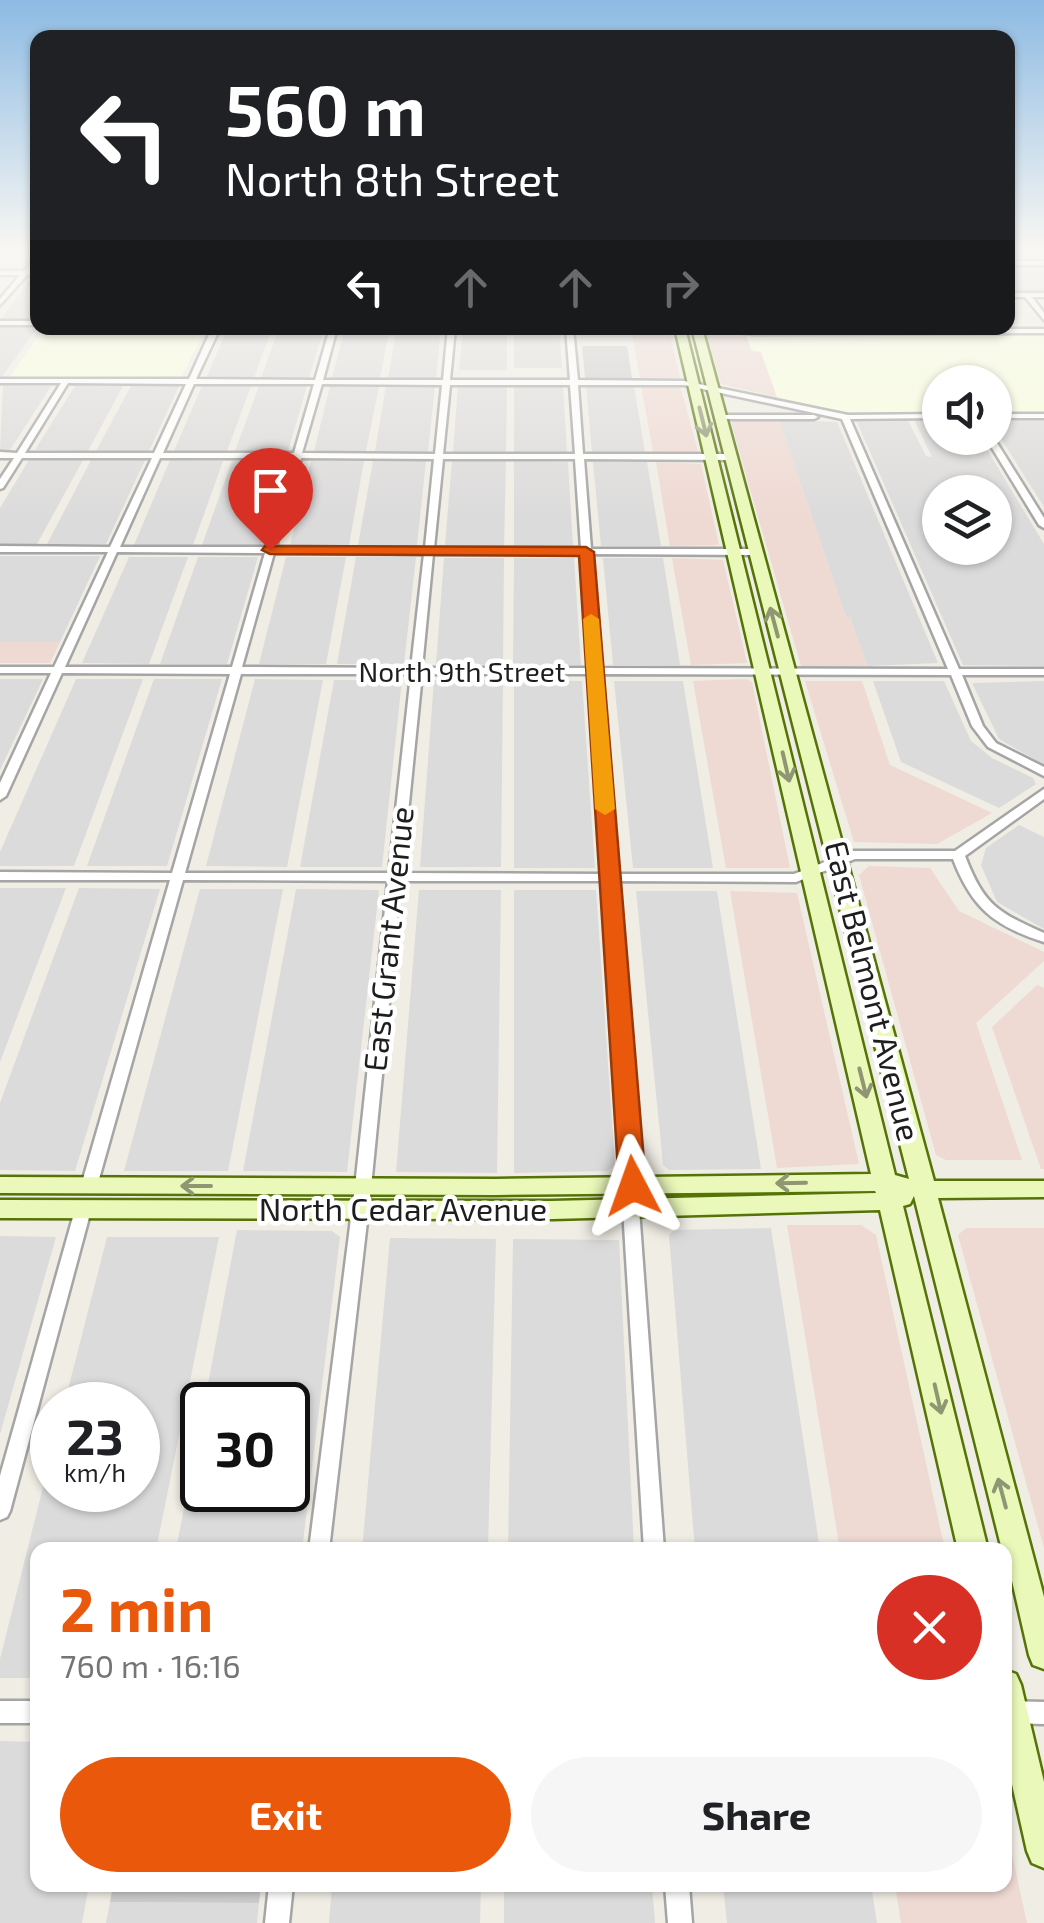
<!DOCTYPE html>
<html lang="en">
<head>
<meta charset="utf-8">
<style>
	body { margin:0; font-family:"Exo 2",sans-serif; background:#f6f6f6; color:#202124; height:100vh; display:flex; flex-direction:column; font-size:38px; white-space:nowrap }
	* { box-sizing:border-box; margin:0 }
	p { font-size:32px; color:#757577 }
	.icon { flex:none; width:55px; height:55px; fill:none; stroke:currentColor; stroke-width:2; stroke-linecap:round; stroke-linejoin:round }
	.map { position:relative; flex:1; overflow:hidden }
	.side { position:absolute; left:30px; top:1542px; width:982px; height:350px; display:flex; flex-direction:column; background:#fff; border-radius:20px; box-shadow:0 2px 8px #0004 }
	.side>* { flex:none }
	.guide { position:absolute; left:30px; top:30px; width:985px; height:305px; border-radius:20px; box-shadow:0 2px 8px #0004; background:#202124; color:#fff; overflow:hidden }
	.buttons { position:absolute; left:922px; top:365px; display:grid; gap:20px }
	.buttons a { display:grid; place-items:center; width:90px; height:90px; border-radius:50%; background:#fff; box-shadow:0 2px 8px #0004; font-size:50px }
	.speed { position:absolute; left:30px; top:1382px; display:flex; gap:20px; font-size:50px; font-weight:700; text-align:center }
	.speed>* { display:grid; place-content:center; width:130px; height:130px; border-radius:50%; background:#fff; box-shadow:0 2px 8px #0004; line-height:1 }
	.speed small { font-size:25px; font-weight:400 }
	.speed .limit { border:5px solid #111; border-radius:15px; background:#fff; color:#111 }
	.pin { position:absolute; display:grid; place-items:center; width:85px; height:85px; color:#fff; margin:-102px -42px; border-radius:50% 50% 50% 0; rotate:-45deg; box-shadow:0 0 10px #0007 }
	.pin .icon { rotate:45deg }
	.me { position:absolute; width:110px; margin:-55px; rotate:356deg; stroke-linejoin:round; filter:drop-shadow(0 0 8px #0008) }
	.turn { display:flex; align-items:center; gap:35px; height:210px; padding:0 30px; font-size:45px }
	.turn .icon { width:130px; height:130px; stroke-width:2.5 }
	.turn b { display:block; font-size:70px; line-height:85px }
	.lanes { display:flex; align-items:center; height:95px; padding:0 30px; background:#0003; justify-content:center; gap:50px; direction:ltr }
	.lanes .off { opacity:.35 }
	.round { display:grid; place-items:center; flex:none; width:105px; height:105px; border-radius:52px; background:#f6f6f6 }
	.overview { display:flex; align-items:center; justify-content:space-between; height:170px; padding:0 30px }
	h1 { font-size:60px; font-weight:700; line-height:75px; color:#ea580c }
	.action { display:flex; gap:20px; margin-top:auto; padding:20px 30px }
	.action a { flex:1; height:115px; border-radius:60px; background:#ea580c; color:#fff; font-size:40px; font-weight:700; line-height:115px; text-align:center }
	.action a+a { background:#f6f6f6; color:#202124 }
	.map>svg:first-child { display:block }
	.residential { fill:#dcdbdb; fill-rule:evenodd }
	.commercial { fill:#efd9d3 }
	.education { fill:#f9fedd }
	.religious { fill:#ccc }
	.lines { fill:none; stroke-linecap:round; stroke-linejoin:round }
	.minor-casing { stroke:#a5a5a5; stroke-width:5 }
	.secondary-casing { stroke:#557307; stroke-width:5 }
	.minor { fill:#fff; fill-rule:evenodd }
	.secondary { fill:#eaf8b9; fill-rule:evenodd }
	.oneway { stroke:#8e9673 }
	.route { fill:#ea580c; stroke:#983908; stroke-width:2.5 }
	.slow { fill:#f59e0b }
	.labels { text-anchor:middle; stroke-width:9; stroke-linejoin:round; paint-order:stroke }
	.far-street-label { font-size:28px; fill:#1e1e1e; stroke:#fff }
	.street-label { font-size:32px; fill:#1e1e1e; stroke:#fff }
</style>
</head>
<body>
<div class="map">
<svg width="1044" height="1923" viewBox="0 0 1044 1923">
	<rect width="100%" height="100%" fill="#efede4"/>
	<g class="residential">
		<rect x="1008" y="267" width="36" height="26"/>
		<polygon points="32,277 37,277 37,320 0,320"/>
		<polygon points="0,327 38,327 1,378 0,378"/>
		<polygon points="228,328 272,328 254,378 206,378"/>
		<polygon points="279,328 324,328 309,378 261,378"/>
		<polygon points="345,328 390,328 380,378 332,378"/>
		<polygon points="397,328 441,328 436,378 388,378"/>
		<polygon points="463,328 507,328 507,370 459,370"/>
		<polygon points="514,328 559,328 562,368 514,368"/>
		<polygon points="3,385 51,386 10,450 0,450"/>
		<polygon points="75,386 123,386 88,451 35,450"/>
		<polygon points="131,386 179,386 149,451 96,451"/>
		<polygon points="202,386 251,386 227,451 174,451"/>
		<polygon points="259,386 307,386 288,451 235,451"/>
		<polygon points="330,386 379,386 366,451 314,451"/>
		<polygon points="386,386 435,386 428,452 375,451"/>
		<polygon points="458,386 507,386 506,452 453,452"/>
		<polygon points="514,386 563,386 567,452 514,452"/>
		<polygon points="586,386 634,386 645,452 592,452"/>
		<polygon points="779,420 837,422 938,663 867,666 850,617 846,617"/>
		<path d="M914,420H940V438H980L1044,544V666L963,665L857,422L908,421L926,456L932,457ZM940,492H995V548H940Z"/>
		<polygon points="995,421 1044,421 1044,507 995,429"/>
		<polygon points="29,460 83,460 37,544 0,544 0,508"/>
		<polygon points="91,460 145,460 106,544 47,544"/>
		<polygon points="170,460 223,461 193,545 134,545"/>
		<polygon points="232,461 285,461 261,545 202,545"/>
		<polygon points="311,461 364,461 349,545 290,545"/>
		<polygon points="373,461 426,461 417,545 358,545"/>
		<polygon points="452,461 506,461 504,546 445,545"/>
		<polygon points="514,461 568,462 573,546 514,546"/>
		<polygon points="593,462 647,462 661,546 601,546"/>
		<polygon points="0,556 100,556 60,642 0,642"/>
		<polygon points="129,557 188,557 149,664 82,663"/>
		<polygon points="198,557 258,557 227,664 160,664"/>
		<polygon points="286,557 346,557 326,664 259,664"/>
		<polygon points="356,557 416,557 404,664 337,664"/>
		<polygon points="444,558 504,558 503,665 436,664"/>
		<polygon points="514,558 574,558 581,665 513,665"/>
		<polygon points="603,558 663,558 680,665 613,665"/>
		<polygon points="0,679 43,679 0,770"/>
		<polygon points="76,679 143,679 74,866 0,866 0,852"/>
		<polygon points="154,679 222,679 167,866 87,866"/>
		<polygon points="255,679 323,680 287,867 206,866"/>
		<polygon points="334,680 402,680 382,867 300,867"/>
		<polygon points="434,680 503,680 501,867 420,867"/>
		<polygon points="514,680 582,681 595,868 514,868"/>
		<polygon points="614,681 683,681 713,868 633,868"/>
		<polygon points="873,681 944,681 971,741 992,758 1033,778 1036,784 999,808 901,762"/>
		<polygon points="1044,681 1044,765 999,739 972,683"/>
		<polygon points="1019,825 1044,837 1044,929 997,902 981,865 986,848"/>
		<polygon points="0,888 66,888 0,1062"/>
		<polygon points="79,888 160,889 75,1171 0,1170 0,1103"/>
		<polygon points="200,889 283,889 228,1171 124,1171"/>
		<polygon points="296,889 379,890 347,1172 243,1171"/>
		<polygon points="419,890 501,890 497,1173 396,1172"/>
		<polygon points="514,890 596,890 615,1165 608,1171 514,1173"/>
		<polygon points="636,891 717,891 761,1169 669,1170 663,1165"/>
		<polygon points="771,1228 820,1550 695,1550 669,1235 674,1230"/>
		<polygon points="237,1230 332,1231 340,1237 302,1550 176,1550 202,1412 202,1490 288,1490 288,1405 204,1405"/>
		<polygon points="0,1236 56,1237 0,1434"/>
		<polygon points="107,1237 219,1237 156,1550 38,1550 37,1678 0,1678 0,1659 52,1451 52,1490 138,1490 138,1405 64,1405"/>
		<polygon points="390,1238 496,1239 488,1550 362,1550"/>
		<polygon points="513,1239 619,1240 634,1550 508,1550"/>
		<polygon points="0,1741 37,1742 38,1885 89,1885 82,1923 0,1923"/>
		<polygon points="332,1885 481,1885 480,1923 329,1923"/>
		<polygon points="504,1885 652,1885 655,1923 504,1923"/>
		<polygon points="723,1885 871,1885 877,1923 727,1923"/>
		<polygon points="110,1902 259,1903 257,1923 106,1923"/>
	</g>
	<g class="commercial">
		<polygon points="631,328 669,328 680,378 640,378"/>
		<polygon points="716,332 746,335 752,351 761,351 777,397 721,384 707,335"/>
		<polygon points="641,386 680,386 698,451 653,452"/>
		<polygon points="735,420 779,420 846,617 850,617 867,666 801,666 731,423"/>
		<polygon points="656,462 701,464 719,545 670,546"/>
		<polygon points="672,558 723,560 747,663 691,665"/>
		<polygon points="0,642 60,642 50,663 0,663"/>
		<polygon points="746,679 752,682 790,868 726,868 693,681"/>
		<polygon points="805,681 862,681 890,765 992,813 937,844 854,842"/>
		<polygon points="869,866 930,868 959,911 1044,952 1044,961 976,1023 1022,1160 946,1160 936,1155 859,875"/>
		<polygon points="730,891 797,893 859,1164 777,1168"/>
		<polygon points="1037,985 1044,988 1044,1169 1041,1169 992,1027"/>
		<polygon points="787,1225 861,1225 876,1235 945,1550 840,1550"/>
		<polygon points="966,1228 1044,1228 1044,1548 958,1235"/>
		<polygon points="1005,1822 1027,1923 901,1923 895,1885 1005,1885"/>
	</g>
	<g class="education">
		<polygon points="44,328 206,328 181,378 9,378"/>
		<polygon points="746,335 1044,336 1044,412 995,412 995,382 940,382 940,412 849,412 799,404 777,397 761,352 752,351"/>
	</g>
	<g class="religious">
		<polygon points="582,346 627,346 632,378 585,378"/>
		<polygon points="113,1885 261,1885 259,1903 110,1902"/>
	</g>
	<g class="lines">
		<defs>
			<g id="minor">
				<polygon points="38,256 38,263 30,271 38,271 38,275 27,275 0,305 0,299 20,275 0,275 0,271 24,271"/>
				<rect x="1008" y="261" width="36" height="4"/>
				<polygon points="1008,293 1044,293 1044,297 1032,297 1044,313 1044,320 1025,297 1008,297"/>
				<rect x="0" y="321" width="38" height="4"/>
				<path d="M212,328H220L196,379L315,380L330,328H337L323,380H443L448,328H455L450,380H570L566,328H573L578,380L684,381L848,415L940,414V418L850,419L959,669H1044V675H962L983,726L996,743L1044,767V776L988,747L972,726L951,675L601,674L616,874H794L853,851H955L1044,789V799L965,856C984,905 997,912 1044,933V942C994,926 972,908 953,859H855L796,882L617,881L641,1186L639,1190H627L625,1186L604,881H401L371,1187L329,1550H309L355,1187L388,881L183,880L97,1186L95,1190H83L81,1186L170,880H0V872L172,873L230,674L62,673L6,796L0,800V783L51,673H0V667H54L108,552H0V546L110,547L152,458H22L3,488L0,489V479L14,458H0V452L17,453L61,383H0V379H189ZM68,383L186,384L154,453H25ZM194,384H314L294,453H163ZM322,384L442,385L435,454L302,453ZM450,385H570L575,454H443ZM578,385H684L842,419L948,669L600,668L591,554L755,555L760,552L755,549H591L584,459L730,460L734,457L730,454H583ZM160,458H293L267,547H120ZM301,458L434,459L425,548L276,547ZM443,459H575L581,548H434ZM117,552L265,553L232,667H65ZM274,553L424,554L411,668L242,667ZM433,554H582L590,668H422ZM241,674H411L389,873H185ZM422,674H590L604,874L402,873Z"/>
				<polygon points="703,328 753,330 1044,329 1044,333 753,334"/>
				<rect x="995" y="414" width="49" height="4"/>
				<polygon points="719,415 814,415 818,417 814,419 716,419 715,417"/>
				<polygon points="986,438 994,438 1044,518 1044,528 1039,525"/>
				<polygon points="631,1203 637,1205 639,1209 664,1550 644,1550 623,1209 625,1205"/>
				<polygon points="83,1204 89,1206 91,1210 10,1511 7,1517 0,1520 0,1476 75,1210 77,1206"/>
				<rect x="0" y="1701" width="38" height="22"/>
				<polygon points="1005,1701 1044,1702 1044,1724 1005,1723"/>
				<polygon points="269,1885 293,1885 289,1923 265,1923"/>
				<polygon points="665,1885 689,1885 692,1923 668,1923"/>
			</g>
			<g id="secondary">
				<polygon points="675,328 685,328 895,1175 909,1179 692,328 702,328 934,1181 1044,1181 1044,1197 938,1198 1044,1597 1044,1669 1033,1665 1029,1655 1005,1550 1002,1550 914,1196 910,1204 903,1206 988,1550 958,1550 880,1210 552,1219 0,1218 0,1200 552,1201 876,1193 875,1191 496,1195 0,1193 0,1177 496,1179 871,1174"/>
				<polygon points="1005,1670 1016,1674 1021,1685 1044,1782 1044,1868 1032,1863 1027,1851 1005,1753"/>
			</g>
		</defs>
		<use href="#minor" class="minor-casing"/>
		<use href="#secondary" class="secondary-casing"/>
		<use href="#minor" class="minor"/>
		<use href="#secondary" class="secondary"/>
	</g>
	<defs><path id="oneway-shaft" d="M-6 0H5M1.5-3L5.5 0L1.5 3" fill="none" stroke-width="1.6" stroke-linecap="round" stroke-linejoin="round" transform="scale(2.5)"/></defs>
	<g class="oneway">
		<use href="#oneway-shaft" transform="translate(703 422) rotate(76)"/>
		<use href="#oneway-shaft" transform="translate(774 622) rotate(-105)"/>
		<use href="#oneway-shaft" transform="translate(786 767) rotate(77)"/>
		<use href="#oneway-shaft" transform="translate(863 1083) rotate(76)"/>
		<use href="#oneway-shaft" transform="translate(791 1183) rotate(179)"/>
		<use href="#oneway-shaft" transform="translate(196 1186) rotate(-180)"/>
		<use href="#oneway-shaft" transform="translate(938 1399) rotate(77)"/>
		<use href="#oneway-shaft" transform="translate(1002 1493) rotate(-105)"/>
	</g>
	<linearGradient id="sky" x2="0" y2="1"><stop stop-color="#8dbbe3"/><stop offset="0.48" stop-color="#f8f7f3"/><stop offset="1" stop-color="#f8f7f3" stop-opacity="0"/></linearGradient>
	<rect width="1044" height="519" fill="url(#sky)"/>
	<polygon class="route" points="265,546 586,547 594,552 646,1186 642,1193 623,1193 619,1186 579,556 270,554 262,550"/>
	<polygon class="slow" points="591,614 599,619 615,809 605,815 595,809 583,619"/>
	<g class="labels">
		<g class="far-street-label">
			<text x="462" y="682">North 9th Street</text>
		</g>
		<g class="street-label">
			<text transform="translate(389 939) rotate(-84)" y="11">East Grant Avenue</text>
			<text transform="translate(872 991) rotate(76)" y="11">East Belmont Avenue</text>
			<text x="403" y="1221">North Cedar Avenue</text>
		</g>
	</g>
</svg>
<div class="buttons">
<a><svg class="icon" aria-label="sound" viewBox="0 0 24 24"><path d="M4 9h4l5-4v14l-5-4H4zM17 9q2 3 0 6"/></svg></a>
<a><svg class="icon" aria-label="layers" viewBox="0 0 24 24"><path d="M12 4l9 5-9 5-9-5zM3 14l9 5 9-5"/></svg></a>
</div>
<div class="speed"><div>23<small>km/h</small></div><div class="limit">30</div></div>
<div class="pin" style="left:270px;top:550px;background:#d93025"><svg class="icon" aria-label="arrive" viewBox="0 0 24 24"><path d="M6 21V4h12l-3 4 3 4H6"/></svg></div>
<svg class="me" style="left:633px;top:1186px" viewBox="-20 -20 40 40"><path d="M0-17L14 15 0 8-14 15z" fill="#ea580c" stroke="#fff" stroke-width="4"/></svg>
<div class="guide">
<div class="turn"><svg class="icon" aria-label="left" viewBox="0 0 24 24"><path d="M17 20v-9H6M10 6l-5 5 5 5"/></svg><div><b>560 m</b>North 8th Street</div></div>
<div class="lanes"><svg class="icon" aria-label="left" viewBox="0 0 24 24"><path d="M17 20v-9H6M10 6l-5 5 5 5"/></svg><svg class="icon off" aria-label="ahead" viewBox="0 0 24 24"><path d="M12 20V5M6 11l6-6 6 6"/></svg><svg class="icon off" aria-label="ahead" viewBox="0 0 24 24"><path d="M12 20V5M6 11l6-6 6 6"/></svg><svg class="icon off" aria-label="right" viewBox="0 0 24 24"><path d="M7 20v-9h11M14 6l5 5-5 5"/></svg></div>
</div>
<section class="side">
<div class="overview"><div><h1>2 min</h1><p>760 m · 16:16</p></div><a class="round" style="background:#d93025;color:#fff"><svg class="icon" aria-label="close" viewBox="0 0 24 24"><path d="M6 6l12 12M18 6L6 18"/></svg></a></div>
<div class="action"><a>Exit</a><a>Share</a></div>
</section>
</div>
</body>
</html>
